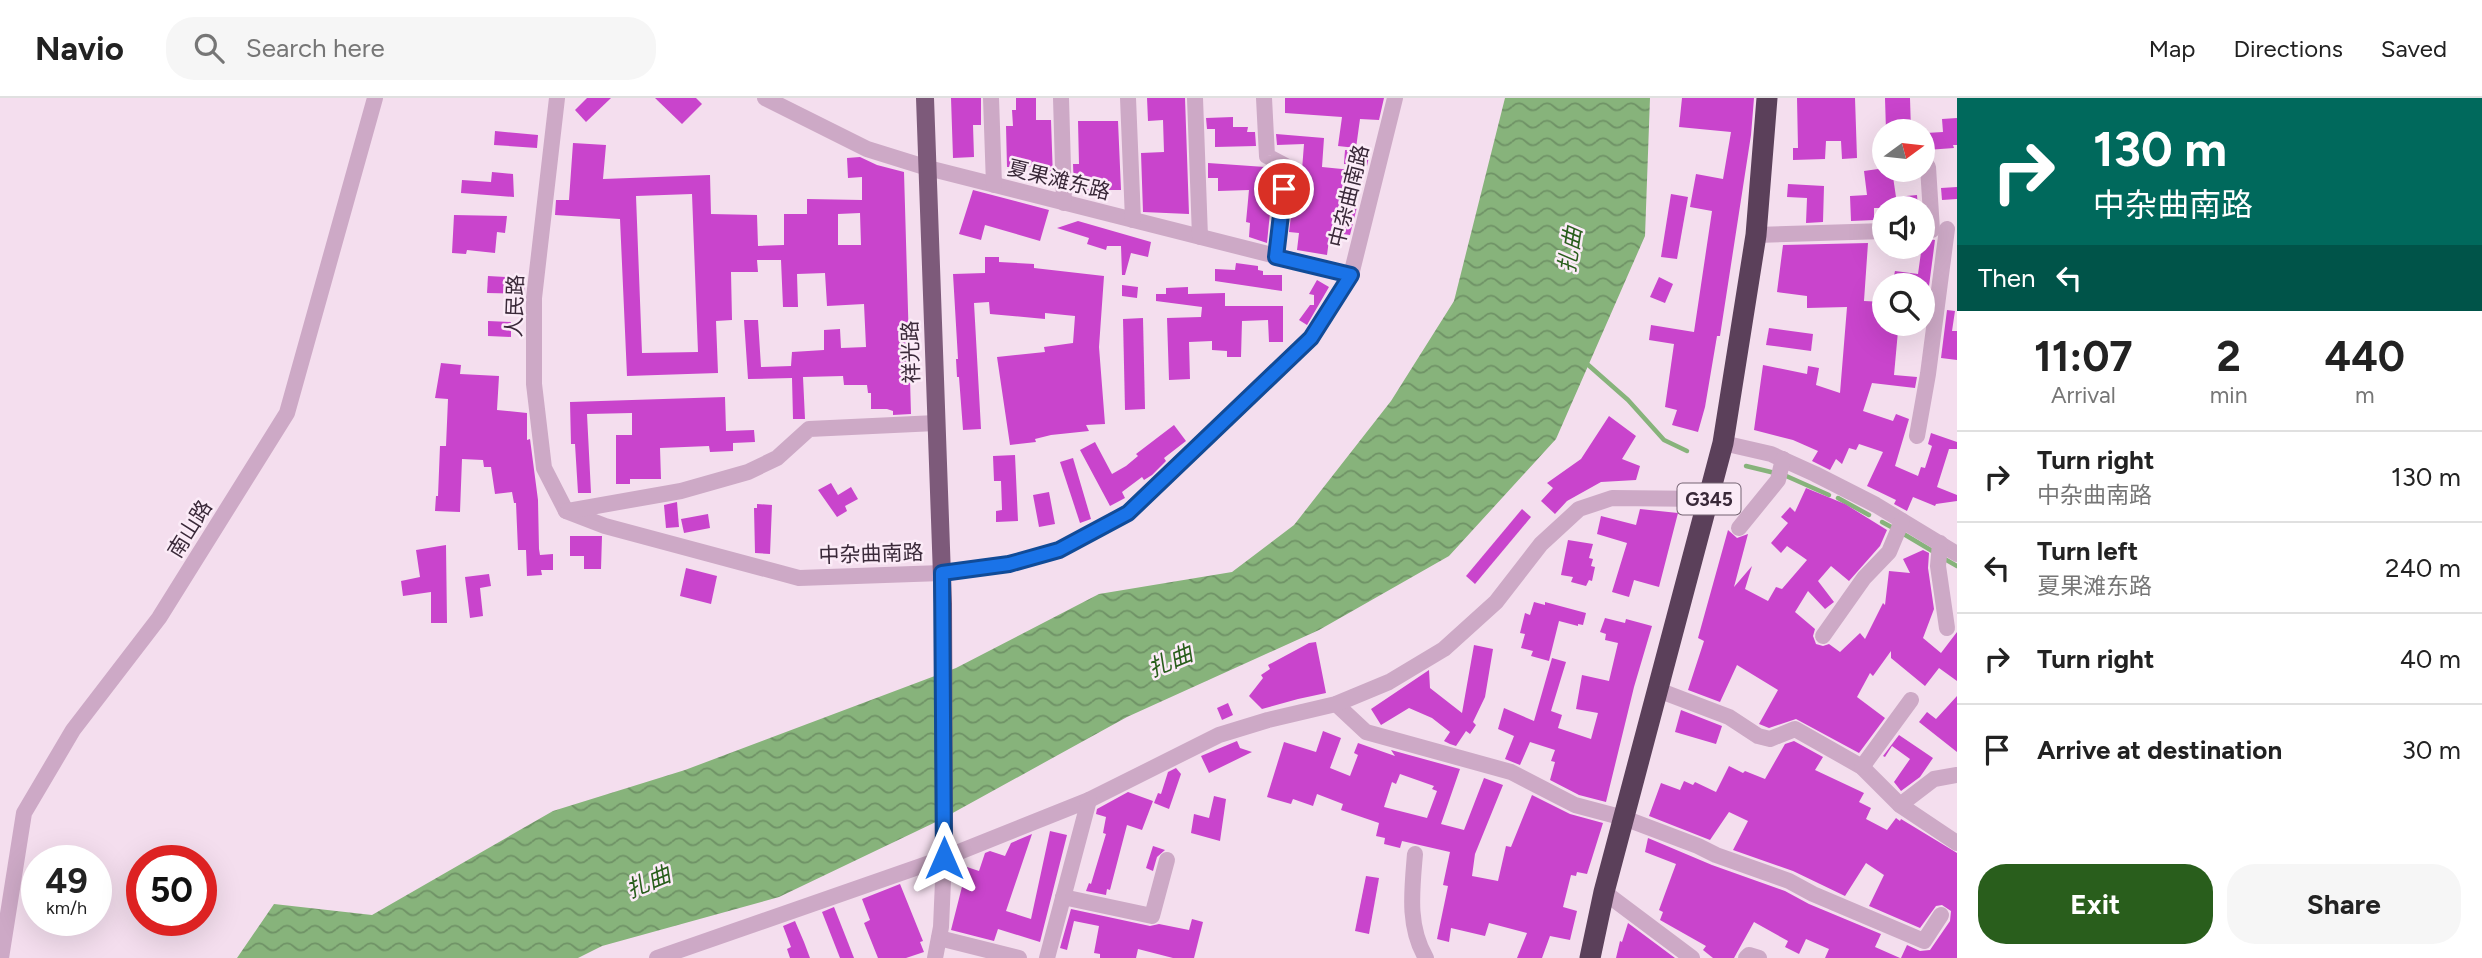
<!DOCTYPE html>
<html lang="en">
<head>
<meta charset="utf-8">
<style>
	body { margin:0; font-family:Figtree,"Noto Sans SC",sans-serif; background:#f6f6f6; color:#222; height:100vh; display:flex; flex-direction:column; font-size:26px; white-space:nowrap }
	* { box-sizing:border-box; margin:0 }
	p { font-size:23px; color:#767676 }
	.icon { flex:none; width:38px; height:38px; fill:none; stroke:currentColor; stroke-width:2; stroke-linecap:round; stroke-linejoin:round }
	.map { position:relative; flex:1; overflow:hidden }
	.panel { display:flex; flex-direction:column; background:#fff; width:525px }
	.panel>* { flex:none }
	.hud { background:#00695c; color:#fff; overflow:hidden }
	.needle { width:46px; rotate:75deg }
	.controls { position:absolute; left:1872px; top:21px; display:grid; gap:14px }
	.controls a { display:grid; place-items:center; width:63px; height:63px; border-radius:50%; background:#fff; box-shadow:0 7px 28px #0002; font-size:35px }
	.speed { position:absolute; left:21px; top:747px; display:flex; gap:14px; font-size:35px; font-weight:700; text-align:center }
	.speed>* { display:grid; place-content:center; width:91px; height:91px; border-radius:50%; background:#fff; box-shadow:0 7px 28px #0002; line-height:1 }
	.speed small { font-size:18px; font-weight:400 }
	.speed .limit { border:10px solid #d22; background:#fff; color:#111 }
	.pin { position:absolute; display:grid; place-items:center; width:60px; height:60px; color:#fff; margin:-30px; border:4px solid #fff; border-radius:50%; box-shadow:0 2px 7px #0007 }
	.me { position:absolute; width:77px; margin:-38px; rotate:0deg; stroke-linejoin:round; filter:drop-shadow(0 0 5px #0008) }
	.turn { display:flex; align-items:center; gap:24px; height:147px; padding:0 21px; font-size:32px }
	.turn .icon { width:91px; height:91px; stroke-width:2.5 }
	.turn b { display:block; font-size:49px; line-height:60px }
	.then { display:flex; align-items:center; height:66px; padding:0 21px; background:#0003; gap:14px; font-size:26px }
	.eta { display:flex; justify-content:space-evenly; align-items:center; height:119px; text-align:center }
	.eta b { font-size:42px; font-weight:700; line-height:49px }
	.action { display:flex; gap:14px; margin-top:auto; padding:14px 21px }
	.action a { flex:1; height:80px; border-radius:28px; background:#295e1c; color:#fff; font-size:28px; font-weight:700; line-height:80px; text-align:center }
	.action a+a { background:#f6f6f6; color:#222 }
	ul { padding:0; list-style:none }
	li { display:flex; align-items:center; gap:21px; height:91px; padding:0 21px; border-top:2px solid #e0e0e0 }
	li div { flex:1 }
	li b { display:block; font-size:26px }
	li em { font-style:normal }
	header { display:flex; align-items:center; gap:42px; box-sizing:border-box; height:98px; padding:0 35px; background:#fff; border-bottom:2px solid #e0e0e0 }
	header strong { font-size:33px }
	nav { display:flex; gap:38px; margin-inline-start:auto; font-size:24px }
	.search { width:490px; height:63px; background:#f6f6f6; display:flex; align-items:center; gap:18px; box-sizing:border-box; padding:0 24px; border-radius:28px; color:#767676; font-size:26px }
	main { display:flex; flex:1; min-height:0 }
	.map>svg:first-child { display:block }
	.water { fill:url(#water-waves) }
	.lines { fill:none; stroke-linecap:round; stroke-linejoin:round }
	.stream { stroke:#87b37b; stroke-width:4.5 }
	.building { fill:#c944cc; fill-rule:evenodd }
	.minor { stroke:#cda9c6; stroke-width:16 }
	.major { stroke:#7d5a7a; stroke-width:18 }
	.highway { stroke:#5b405a; stroke-width:21 }
	.route-casing { stroke:#114b97; stroke-width:18 }
	.route { stroke:#1a73e8; stroke-width:12 }
	.labels { text-anchor:middle; stroke-width:5; stroke-linejoin:round; paint-order:stroke }
	.shield { fill:#fbebf7; stroke:#746372; stroke-width:2 }
	.shield-label { font-size:19px; font-weight:bold; fill:#3a2939 }
	.street-label { font-size:21px; fill:#3a2939; stroke:#fbebf7 }
	.water-label { font-size:23px; font-style:italic; fill:#295e1c; stroke:#fbebf7 }
</style>
</head>
<body>
<header>
<strong>Navio</strong>
<div class="search"><svg class="icon" aria-label="search" viewBox="0 0 24 24"><circle cx="10" cy="10" r="6"/><path d="M15 15l6 6"/></svg>Search here</div>
<nav><a>Map</a><a>Directions</a><a>Saved</a></nav>
</header>
<main>
<div class="map">
<svg width="1957" height="860" viewBox="0 0 1957 860">
	<defs>
		<pattern id="water-waves" width="16" height="10" patternUnits="userSpaceOnUse" patternTransform="scale(1.75)"><rect width="16" height="10" fill="#87b37b"/><path d="M0 5q4-4 8 0t8 0" fill="none" stroke="#6f9266"/></pattern>
	</defs>
	<rect width="100%" height="100%" fill="#f4deee"/>
	<polygon class="water" points="1505,0 1650,0 1645,138 1556,341 1449,458 1319,532 1127,619 940,722 779,799 602,848 578,860 237,860 274,806 372,817 553,713 685,672 956,570 1099,496 1232,474 1294,427 1391,303 1454,203"/>
	<g class="lines">
		<g class="stream">
			<polyline points="1586,265 1628,302 1664,342 1687,353"/>
			<polyline points="1746,368 1775,375"/>
			<polyline points="1784,377 1829,397"/>
			<polyline points="1838,400 1869,417"/>
			<polyline points="1882,424 1895,431"/>
			<polyline points="1902,435 1934,454"/>
			<polyline points="1943,460 1957,468"/>
		</g>
	</g>
	<g class="building">
		<polygon points="587,0 611,0 586,24 575,12"/>
		<polygon points="655,0 696,0 702,6 682,26"/>
		<polygon points="951,0 981,0 981,27 973,27 974,59 953,60"/>
		<polygon points="1016,0 1036,0 1036,22 1051,22 1053,81 1041,81 1041,68 1007,69 1006,28 1013,28 1012,12 1016,12"/>
		<polygon points="1147,0 1185,0 1189,116 1143,114 1141,55 1164,54 1163,22 1148,23"/>
		<polygon points="1285,0 1384,0 1379,22 1360,21 1356,50 1338,48 1342,19 1285,15"/>
		<polygon points="1682,0 1754,0 1751,37 1720,238 1717,238 1705,309 1698,334 1672,327 1677,312 1665,309 1674,246 1649,242 1651,227 1694,234 1712,113 1690,109 1696,76 1723,81 1731,34 1679,29"/>
		<polygon points="1797,0 1855,0 1857,60 1842,61 1841,43 1826,43 1825,61 1793,62 1793,50 1798,50"/>
		<polygon points="1885,0 1910,0 1911,33 1886,33"/>
		<polygon points="1233,19 1233,29 1248,29 1247,34 1255,34 1256,48 1215,49 1215,31 1207,31 1206,20"/>
		<polygon points="1957,20 1957,47 1953,47 1954,50 1927,52 1926,35 1943,34 1942,21"/>
		<polygon points="1078,23 1118,23 1121,92 1096,92 1096,95 1074,93 1073,66 1079,66"/>
		<polygon points="495,33 538,37 537,50 494,47"/>
		<polygon points="1276,36 1324,40 1322,69 1352,72 1347,107 1357,109 1350,137 1330,134 1327,157 1297,152 1299,135 1289,134 1292,110 1299,111 1304,46 1277,47"/>
		<path d="M573,45L606,47L603,81L710,77L711,116L757,117L758,148L784,147V116H807V101L862,102V79L848,80L847,60L860,59L877,67L904,74L911,316L893,317V313L887,311H871V295H868L867,287H844L843,278L803,279L805,321H793L792,280L748,281L744,222H758L761,269L791,268L792,254L824,252V232L840,231L841,250L866,249L864,206L827,208L825,175L797,176L798,209H783L781,162H757L758,174H731L732,222L716,223L718,275L627,278L620,121L555,117L556,102H569ZM692,96L698,254L642,255L636,98ZM860,115L861,147H838V116Z"/>
		<polygon points="1345,52 1370,54 1367,68 1344,66"/>
		<polygon points="1208,65 1265,69 1274,74 1267,145 1249,139 1250,125 1246,124 1249,92 1218,93 1218,80 1208,80"/>
		<polygon points="1885,70 1885,72 1892,72 1896,99 1917,97 1918,110 1874,110 1874,122 1851,123 1850,98 1867,97 1864,73"/>
		<polygon points="492,74 513,76 514,99 461,95 462,82 491,84"/>
		<polygon points="1788,86 1824,88 1823,124 1806,125 1807,100 1787,99"/>
		<polygon points="1957,89 1957,101 1942,102 1941,90"/>
		<polygon points="973,92 1049,112 1040,143 985,127 981,142 959,136"/>
		<polygon points="1671,96 1688,99 1677,161 1661,159"/>
		<polygon points="454,117 507,118 505,135 497,134 495,155 467,152 466,156 452,155"/>
		<polygon points="1078,123 1151,144 1148,159 1131,155 1125,177 1122,177 1121,148 1107,148 1106,152 1087,146 1089,140 1057,130"/>
		<polygon points="1923,140 1935,142 1929,188 1893,182 1895,173 1918,176"/>
		<polygon points="1868,145 1864,203 1885,204 1885,226 1890,226 1890,232 1898,233 1894,277 1917,279 1915,290 1872,285 1863,313 1893,323 1896,316 1909,321 1895,368 1918,378 1921,369 1925,370 1932,348 1928,346 1931,335 1957,344 1957,351 1949,351 1937,389 1957,397 1957,403 1936,406 1935,408 1913,399 1907,413 1894,406 1896,402 1867,388 1883,354 1859,346 1856,352 1849,350 1842,366 1836,361 1830,372 1812,363 1818,353 1793,342 1754,332 1763,267 1807,276 1808,268 1819,270 1816,287 1840,295 1847,209 1807,210 1807,198 1777,194 1783,147"/>
		<polygon points="985,159 999,159 999,164 1034,166 1034,170 1104,178 1099,249 1105,326 1086,327 1089,333 1051,337 1035,341 1036,344 1010,347 997,259 1045,254 1044,249 1073,245 1075,218 1045,215 1045,221 990,216 989,204 974,205 981,331 963,332 959,279 957,279 956,261 958,261 953,176 985,175"/>
		<polygon points="1236,165 1258,168 1258,172 1263,173 1263,177 1282,177 1282,193 1215,183 1215,171 1235,172"/>
		<polygon points="488,178 525,180 524,196 487,195"/>
		<polygon points="1659,179 1673,186 1665,205 1650,199"/>
		<polygon points="1317,182 1329,189 1307,227 1299,222 1310,207 1314,207 1314,197 1309,196"/>
		<polygon points="1122,187 1138,189 1137,200 1122,198"/>
		<polygon points="1188,189 1188,196 1225,195 1225,208 1283,208 1283,244 1269,244 1268,222 1242,223 1241,259 1227,259 1227,253 1212,252 1212,243 1189,244 1190,281 1169,282 1167,220 1201,219 1202,209 1156,203 1156,196 1166,196 1166,190"/>
		<polygon points="1947,212 1955,213 1952,233 1957,233 1957,262 1941,260"/>
		<polygon points="1143,220 1145,311 1125,312 1123,221"/>
		<polygon points="488,223 511,224 511,239 488,238"/>
		<polygon points="1769,230 1813,236 1811,253 1766,247"/>
		<polygon points="441,265 461,267 460,276 499,278 497,312 527,315 527,342 530,341 538,402 539,451 540,457 553,456 553,472 541,472 542,477 527,478 526,452 518,452 516,405 514,405 512,394 495,396 491,369 484,369 483,362 462,361 460,414 435,413 436,398 438,398 440,348 446,348 448,301 435,300"/>
		<polygon points="725,299 726,333 754,332 755,344 733,345 733,353 710,354 709,348 660,350 661,381 630,381 630,386 616,386 616,337 632,337 632,315 587,316 591,395 578,395 575,346 571,346 570,304"/>
		<polygon points="1609,318 1636,338 1622,361 1640,368 1636,382 1601,384 1567,403 1555,416 1541,403 1553,390 1547,385 1581,361"/>
		<polygon points="1174,327 1186,343 1164,360 1166,363 1152,377 1144,382 1142,379 1122,394 1125,400 1110,408 1080,352 1095,344 1112,376 1126,368 1138,358 1136,356"/>
		<polygon points="1015,357 1018,423 996,424 996,413 1002,412 1001,383 994,383 993,358"/>
		<polygon points="1073,360 1091,421 1080,425 1060,364"/>
		<polygon points="831,385 838,397 851,389 858,401 845,408 847,413 837,419 818,392"/>
		<polygon points="1806,390 1845,406 1887,432 1880,448 1849,483 1831,468 1818,483 1834,504 1825,511 1808,493 1795,514 1815,531 1813,538 1816,546 1823,548 1829,546 1840,554 1860,535 1865,541 1883,505 1885,507 1889,473 1910,475 1903,461 1923,452 1929,455 1928,470 1934,511 1923,540 1941,555 1957,534 1957,583 1939,570 1925,588 1891,560 1891,553 1873,578 1870,575 1857,599 1885,620 1859,655 1796,621 1769,630 1759,626 1778,592 1737,567 1720,604 1688,592 1704,543 1698,540 1728,432 1737,440 1748,436 1734,489 1752,468 1745,491 1768,503 1776,489 1782,491 1807,462 1787,448 1781,455 1771,445 1788,425 1781,419 1790,409 1795,414"/>
		<polygon points="1049,394 1055,426 1039,429 1033,397"/>
		<polygon points="677,404 679,429 666,430 664,407"/>
		<polygon points="757,406 772,407 770,456 755,455 754,410 757,410"/>
		<polygon points="1522,411 1531,419 1475,486 1466,478"/>
		<polygon points="1640,411 1678,415 1659,489 1634,482 1629,499 1612,494 1627,445 1597,436 1601,418 1636,427"/>
		<polygon points="708,416 710,430 684,435 681,421"/>
		<polygon points="570,438 602,438 601,471 584,471 584,458 570,458"/>
		<polygon points="1568,442 1593,446 1589,460 1593,461 1591,468 1595,469 1592,483 1589,482 1586,488 1571,484 1573,479 1561,477"/>
		<polygon points="446,447 447,525 431,525 431,494 403,498 401,483 420,479 416,452"/>
		<polygon points="686,470 717,478 711,506 680,498"/>
		<polygon points="489,476 491,488 480,490 483,518 470,520 465,479"/>
		<polygon points="1534,504 1545,507 1545,504 1586,515 1583,527 1578,526 1578,528 1559,523 1549,563 1531,558 1533,553 1521,550 1525,536 1520,535 1525,515 1530,517"/>
		<polygon points="1605,520 1625,525 1626,521 1652,528 1634,589 1606,704 1579,697 1550,682 1555,664 1551,663 1555,652 1530,644 1520,667 1505,661 1514,638 1498,631 1504,610 1534,623 1552,560 1566,564 1551,613 1562,617 1558,630 1591,641 1598,615 1576,611 1582,577 1609,583 1618,545 1605,542 1606,536 1600,534"/>
		<polygon points="1316,544 1326,595 1298,601 1262,611 1249,598 1263,580 1261,577 1270,571 1268,567 1309,545"/>
		<polygon points="1474,547 1493,551 1485,599 1473,624 1476,627 1470,636 1466,633 1456,648 1450,646 1444,643 1450,634 1432,620 1409,610 1381,627 1371,611 1429,572 1430,590 1462,615"/>
		<polygon points="1957,598 1957,654 1919,624 1927,614 1936,621"/>
		<polygon points="1228,605 1233,617 1222,622 1217,610"/>
		<polygon points="1681,612 1722,628 1716,646 1675,634"/>
		<path d="M1323,633L1341,640L1330,670L1350,678L1358,657L1354,655L1358,645L1395,658L1391,652L1460,671L1441,726L1464,732L1484,680L1503,687L1475,756L1472,778L1498,783L1506,748L1511,749L1532,697L1570,716L1603,725L1587,776L1577,774L1576,778L1571,777L1563,809L1577,813L1570,842L1550,838L1542,860H1517L1527,835L1489,825L1485,838L1451,830L1449,844L1437,841L1448,788L1443,787L1450,754L1402,743L1400,750L1384,746L1385,740L1376,738L1379,725L1341,712L1343,706L1317,696L1313,708L1293,701L1291,706L1267,699L1284,644L1316,654ZM1400,676L1434,688L1432,691L1437,693L1427,720L1384,709L1392,684L1396,686Z"/>
		<polygon points="1899,637 1933,660 1920,679 1901,693 1894,684 1910,661 1892,648 1885,659 1883,658"/>
		<polygon points="1237,643 1240,650 1252,654 1209,675 1201,658"/>
		<polygon points="1794,643 1823,659 1815,672 1864,695 1859,704 1871,710 1866,721 1887,732 1896,720 1900,723 1901,721 1957,755 1957,860 1901,860 1907,847 1920,853 1930,852 1950,823 1951,813 1942,807 1936,808 1920,830 1869,808 1884,777 1866,765 1845,798 1793,773 1733,752 1748,723 1729,714 1710,742 1649,718 1661,685 1680,692 1684,683 1693,687 1695,684 1716,694 1729,668 1743,675 1745,673 1765,681 1785,646"/>
		<polygon points="1176,670 1181,676 1169,711 1154,705 1158,695 1161,696 1168,674"/>
		<polygon points="1128,694 1153,703 1142,732 1127,727 1110,792 1107,791 1106,797 1086,793 1089,785 1091,786 1106,736 1103,735 1106,719 1096,716 1097,711"/>
		<polygon points="1214,698 1226,701 1220,743 1191,735 1194,716 1209,720"/>
		<polygon points="1050,733 1067,737 1040,844 998,831 994,843 951,832 967,769 979,773 985,755 990,753 1005,758 1011,745 1032,736 1006,813 1031,821"/>
		<polygon points="1648,740 1712,767 1785,793 1809,806 1881,836 1875,849 1900,860 1825,860 1829,851 1806,841 1799,856 1785,849 1788,843 1754,824 1734,860 1713,860 1703,852 1706,848 1660,822 1663,814 1659,812 1676,766 1645,754"/>
		<polygon points="1153,748 1165,752 1157,759 1153,773 1146,770"/>
		<polygon points="1366,778 1379,780 1369,836 1355,833"/>
		<polygon points="900,786 923,843 920,844 924,854 906,860 878,860 864,825 870,822 862,801"/>
		<polygon points="834,809 847,842 854,860 840,860 822,814"/>
		<polygon points="1071,811 1150,828 1159,826 1189,832 1192,821 1203,824 1194,860 1173,860 1138,851 1136,860 1100,860 1100,856 1094,855 1099,828 1074,823 1067,852 1060,850"/>
		<polygon points="795,823 804,844 810,860 790,860 787,851 791,849 783,828"/>
		<polygon points="1628,825 1675,860 1616,860 1620,843 1622,844"/>
	</g>
	<g class="lines">
		<g class="minor">
			<polyline points="557,0 534,200 534,286 544,370 566,413"/>
			<polyline points="765,0 867,51 928,70 1351,177"/>
			<polyline points="991,0 994,87"/>
			<polyline points="1061,0 1064,105"/>
			<polyline points="1128,0 1133,122"/>
			<polyline points="1195,0 1200,139"/>
			<polyline points="1264,0 1267,58 1286,68 1276,158"/>
			<polyline points="1928,69 1932,132"/>
			<polyline points="1756,137 1885,133"/>
			<polyline points="1917,338 1928,276 1947,131"/>
			<polyline points="1723,345 1771,356 1815,376 1876,407 1957,456"/>
			<polyline points="566,413 605,428 799,480 942,475 1009,466 1059,452 1127,415 1311,240 1351,177 1395,0"/>
			<polyline points="568,413 681,393 748,374 777,360 809,331 936,325"/>
			<polyline points="1739,430 1778,382 1783,361"/>
			<polyline points="1940,445 1938,468 1947,530"/>
			<polyline points="1823,538 1864,480 1889,454 1902,423"/>
			<polyline points="1658,592 1729,619 1758,638 1770,641 1795,631 1862,669 1900,707 1957,745"/>
			<polyline points="1336,606 1366,634 1511,674 1575,707 1624,720 1698,748 1716,757 1789,783 1813,796 1924,843 1941,817"/>
			<polyline points="1862,669 1911,602"/>
			<polyline points="1900,707 1934,681 1957,677"/>
			<path d="M1415,756C1412,792 1407,828 1426,860"/>
			<polyline points="1604,794 1692,860"/>
			<polyline points="1063,799 1152,818 1167,762"/>
			<polyline points="939,840 1019,860"/>
			<polyline points="1,860 24,715 73,632 159,520 287,315 375,0"/>
			<polyline points="657,860 944,760 1089,702 1219,637 1268,622 1336,606 1389,584 1444,551 1496,504 1541,446 1579,411 1612,400 1708,401"/>
			<polyline points="935,860 941,829 944,760"/>
			<polyline points="1047,860 1089,702"/>
			<polyline points="1746,860 1749,857 1759,860"/>
		</g>
		<polyline class="major" points="925,0 943,506 944,760"/>
		<polyline class="highway" points="1590,860 1604,794 1723,345 1756,137 1767,0"/>
	</g>
	<g class="lines">
		<defs>
			<polyline id="route" points="944,760 942,475 1009,466 1059,452 1128,415 1311,240 1351,177 1276,159 1284,91"/>
		</defs>
		<use href="#route" class="route-casing"/>
		<use href="#route" class="route"/>
	</g>
	<g class="labels">
		<rect class="shield" x="1677.5" y="385.5" width="63" height="31" rx="5"/>
		<g class="shield-label">
			<text x="1709" y="408">G345</text>
		</g>
		<g class="street-label">
			<text transform="translate(1059 82) rotate(14)" y="7">夏果滩东路</text>
			<text transform="translate(1349 98) rotate(-76)" y="7">中杂曲南路</text>
			<text transform="translate(515 208) rotate(-88)" y="7">人民路</text>
			<text transform="translate(911 254) rotate(-92)" y="7">祥光路</text>
			<text transform="translate(190 431) rotate(-58)" y="7">南山路</text>
			<text transform="translate(871 456) rotate(-2)" y="7">中杂曲南路</text>
		</g>
		<g class="water-label">
			<text transform="translate(1570 152) rotate(-81)" y="8">扎曲</text>
			<text transform="translate(1170 563) rotate(-23)" y="8">扎曲</text>
			<text transform="translate(648 784) rotate(-23)" y="8">扎曲</text>
		</g>
	</g>
</svg>
<div class="controls">
<a><svg class="needle" viewBox="-14 -14 28 28"><path d="M0-13l5 13h-10z" fill="#e53935"/><path d="M0 13l5-13h-10z" fill="#767676"/></svg></a>
<a><svg class="icon" aria-label="sound" viewBox="0 0 24 24"><path d="M4 9h4l5-4v14l-5-4H4zM17 9q2 3 0 6"/></svg></a>
<a><svg class="icon" aria-label="search" viewBox="0 0 24 24"><circle cx="10" cy="10" r="6"/><path d="M15 15l6 6"/></svg></a>
</div>
<div class="speed"><div>49<small>km/h</small></div><div class="limit">50</div></div>
<div class="pin" style="left:1284px;top:91px;background:#d93025"><svg class="icon" aria-label="arrive" viewBox="0 0 24 24"><path d="M6 21V4h12l-3 4 3 4H6"/></svg></div>
<svg class="me" style="left:944px;top:760px" viewBox="-20 -20 40 40"><path d="M0-17L14 15 0 8-14 15z" fill="#1a73e8" stroke="#fff" stroke-width="4"/></svg>
</div>
<section class="panel">
<div class="hud">
<div class="turn"><svg class="icon" aria-label="right" viewBox="0 0 24 24"><path d="M7 20v-9h11M14 6l5 5-5 5"/></svg><div><b>130 m</b>中杂曲南路</div></div>
<div class="then">Then<svg class="icon" aria-label="left" viewBox="0 0 24 24"><path d="M17 20v-9H6M10 6l-5 5 5 5"/></svg></div>
</div>
<div class="eta">
<div><b>11:07</b><p>Arrival</p></div>
<div><b>2</b><p>min</p></div>
<div><b>440</b><p>m</p></div>
</div>
<ul>
<li><svg class="icon" aria-label="right" viewBox="0 0 24 24"><path d="M7 20v-9h11M14 6l5 5-5 5"/></svg><div><b>Turn right</b><p>中杂曲南路</p></div><em>130 m</em></li>
<li><svg class="icon" aria-label="left" viewBox="0 0 24 24"><path d="M17 20v-9H6M10 6l-5 5 5 5"/></svg><div><b>Turn left</b><p>夏果滩东路</p></div><em>240 m</em></li>
<li><svg class="icon" aria-label="right" viewBox="0 0 24 24"><path d="M7 20v-9h11M14 6l5 5-5 5"/></svg><div><b>Turn right</b></div><em>40 m</em></li>
<li><svg class="icon" aria-label="arrive" viewBox="0 0 24 24"><path d="M6 21V4h12l-3 4 3 4H6"/></svg><div><b>Arrive at destination</b></div><em>30 m</em></li>
</ul>
<div class="action"><a>Exit</a><a>Share</a></div>
</section>
</main>
</body>
</html>
